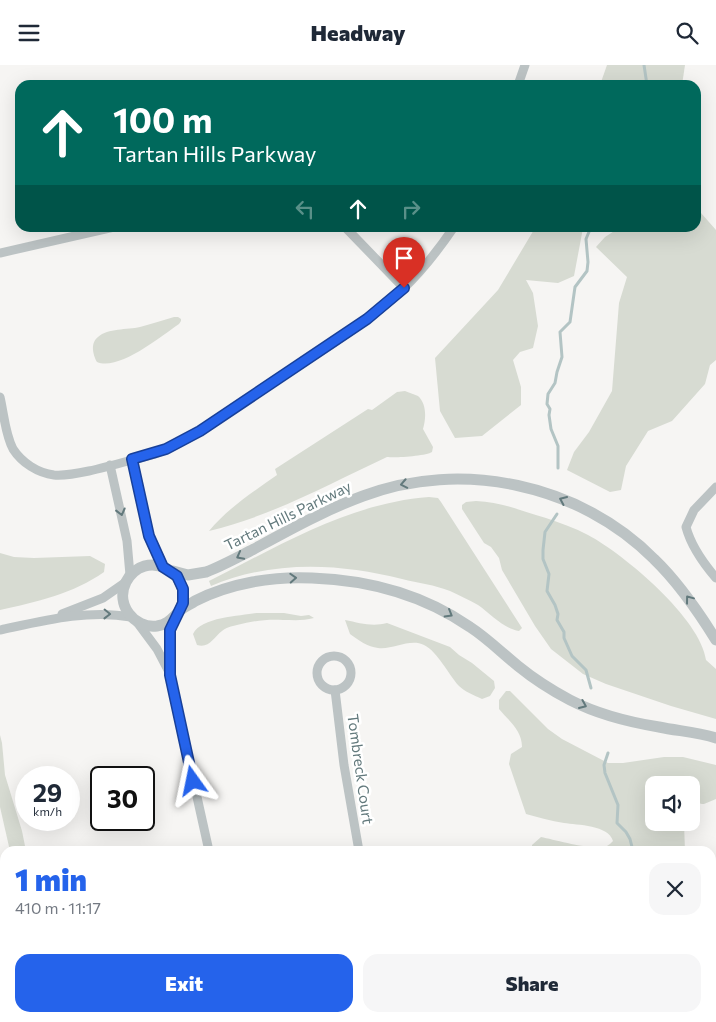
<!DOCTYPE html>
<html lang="en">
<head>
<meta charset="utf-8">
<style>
	body { margin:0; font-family:Commissioner,sans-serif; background:#f6f6f7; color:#1f2937; height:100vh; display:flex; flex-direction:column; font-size:19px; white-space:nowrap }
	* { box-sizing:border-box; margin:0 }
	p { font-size:16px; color:#747a83 }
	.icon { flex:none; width:28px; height:28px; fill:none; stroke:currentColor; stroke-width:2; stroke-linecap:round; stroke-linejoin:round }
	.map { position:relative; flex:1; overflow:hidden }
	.details { position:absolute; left:0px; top:781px; width:716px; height:176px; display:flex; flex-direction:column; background:#fff; border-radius:15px 15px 0 0; box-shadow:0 5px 20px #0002 }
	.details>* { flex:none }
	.banner { position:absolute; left:15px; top:15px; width:686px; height:152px; border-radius:15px; box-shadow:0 5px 20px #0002; background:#00695c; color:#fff; overflow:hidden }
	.fabs { position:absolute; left:645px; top:711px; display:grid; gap:10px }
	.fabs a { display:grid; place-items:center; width:55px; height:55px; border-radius:10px; background:#fff; box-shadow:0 5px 20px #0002; font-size:25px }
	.speed { position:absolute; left:15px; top:701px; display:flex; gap:10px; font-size:25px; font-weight:700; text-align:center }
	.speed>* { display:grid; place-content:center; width:65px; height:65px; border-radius:50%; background:#fff; box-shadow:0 5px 20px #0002; line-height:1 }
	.speed small { font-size:12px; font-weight:400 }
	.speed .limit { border:2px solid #111; border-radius:8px; background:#fff; color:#111 }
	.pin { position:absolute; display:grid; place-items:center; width:42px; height:42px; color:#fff; margin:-51px -21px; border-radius:50% 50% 50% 0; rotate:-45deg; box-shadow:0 0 5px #0007 }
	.pin .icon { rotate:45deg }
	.me { position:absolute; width:55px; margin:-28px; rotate:348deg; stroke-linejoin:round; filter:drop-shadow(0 0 4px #0008) }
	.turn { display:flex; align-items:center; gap:18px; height:105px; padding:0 15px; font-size:22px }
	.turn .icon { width:65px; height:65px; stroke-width:2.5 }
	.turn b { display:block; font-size:35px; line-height:42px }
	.lanes { display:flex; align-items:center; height:48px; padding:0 15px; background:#0003; justify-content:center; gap:25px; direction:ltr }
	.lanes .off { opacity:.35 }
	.round { display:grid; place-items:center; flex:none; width:52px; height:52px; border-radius:15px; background:#f6f6f7 }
	.overview { display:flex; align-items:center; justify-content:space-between; height:85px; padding:0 15px }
	h1 { font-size:30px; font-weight:800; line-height:38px; color:#2563eb }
	.action { display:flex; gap:10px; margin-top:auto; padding:10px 15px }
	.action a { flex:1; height:58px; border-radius:15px; background:#2563eb; color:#fff; font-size:20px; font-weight:800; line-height:58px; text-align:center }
	.action a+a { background:#f6f6f7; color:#1f2937 }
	header { display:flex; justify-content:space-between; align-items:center; height:65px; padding:0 15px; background:#fff; font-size:22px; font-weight:800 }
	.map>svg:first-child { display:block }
	.green { fill:#d7dbd2 }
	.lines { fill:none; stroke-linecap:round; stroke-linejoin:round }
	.stream { stroke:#b3c4c4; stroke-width:3 }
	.minor { stroke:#bcc3c4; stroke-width:9 }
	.tertiary { stroke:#bcc3c4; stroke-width:11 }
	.oneway { stroke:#62797c }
	.route-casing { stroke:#184099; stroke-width:12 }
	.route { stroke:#2563eb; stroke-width:9 }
	.labels { text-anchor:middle; stroke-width:5; stroke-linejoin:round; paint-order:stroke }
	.street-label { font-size:15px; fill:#62797c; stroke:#fff }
</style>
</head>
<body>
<header><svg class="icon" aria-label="menu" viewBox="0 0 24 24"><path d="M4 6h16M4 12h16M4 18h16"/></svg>Headway<svg class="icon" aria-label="search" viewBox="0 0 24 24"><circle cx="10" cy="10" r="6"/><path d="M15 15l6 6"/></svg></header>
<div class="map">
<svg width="716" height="957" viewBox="0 0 716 957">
	<rect width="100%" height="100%" fill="#f6f5f3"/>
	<g class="green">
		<polygon points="607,0 685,0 682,20 600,20"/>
		<polygon points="696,133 701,148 716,165 716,295 710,300 705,319 672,356 648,366 626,401 621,425 610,427 567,405 574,387 589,367 612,326 619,238 627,212 596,182 605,172 619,163 696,162"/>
		<polygon points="535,163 583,163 574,211 558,218 526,215 533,228 538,261 533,283 520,287 513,295 521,322 521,340 482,371 455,373 440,346 435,293 498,225"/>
		<path d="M174,252H178L181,254V256L179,259C160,272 119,306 97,297C93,290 90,278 98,272C108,263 127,265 140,262C152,259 163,255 174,252Z"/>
		<path d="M405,326C409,328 414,329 418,331C427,339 426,354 423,364L433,382L432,387C426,391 396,393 387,392C329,419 272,451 209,466C228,443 253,427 277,410L275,404L368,344L372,345L397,327Z"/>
		<path d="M429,432L438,433L441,437L522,563L519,566C504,564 491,549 478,540C469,535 459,530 450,526C435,520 418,518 402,514C339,498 272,495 211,521L209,516C279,481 349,438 429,432Z"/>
		<path d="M476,436C502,437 521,446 546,453C560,458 575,463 588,470C624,489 701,554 706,595L716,604V654L671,641L606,619L583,609L551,584L535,561L502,505L499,493L491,482L484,478L462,444V440L466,437Z"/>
		<path d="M0,488L14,492L34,493L90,491L105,499L104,507C73,529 36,537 0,545Z"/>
		<path d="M256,548H284L301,551L309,550L314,553C303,556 294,555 283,555C267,554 252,556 237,560C232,561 225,563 222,566C214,572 209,584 197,580L193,569C201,552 240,551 256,548Z"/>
		<path d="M345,555C360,558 372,562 387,558L450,582L459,590L472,598L494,616L495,623L490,631L482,634C474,630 465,627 459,621C448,609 438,587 424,580C410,573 393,585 378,583C368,582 358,575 350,569Z"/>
		<path d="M506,626H510L548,664L562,674L608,698H623L664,692H683L716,700V734L704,739C693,739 691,729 691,720H654V758H684L685,786H532V780L541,772C556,775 593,786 607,781C609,780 611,778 613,776C609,760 577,760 564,758C551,756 538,752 526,749L509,699L511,689L522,682C522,665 509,656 499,644V635Z"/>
		<polygon points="0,670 2,678 5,710 22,766 26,786 10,786 0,742"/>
		<polygon points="623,953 709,953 710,957 623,957"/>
	</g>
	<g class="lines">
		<g class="stream">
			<polyline points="644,0 647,20"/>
			<polyline points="558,403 558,381 551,364 549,350 550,344 547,339 548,329 555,318 557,307 562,292 560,267 570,257 575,222 587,206 588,197 586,174 591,162"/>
			<polyline points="557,449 545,467 543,485 543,494 549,509 547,526 555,540 558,549 557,555 564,567 564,573 572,591 586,605 591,623"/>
			<polyline points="608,688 604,700 605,708 618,740 617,758 626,767 630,774 633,786"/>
			<polyline points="683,957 683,952"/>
		</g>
		<g class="minor">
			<polyline points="518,20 525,0"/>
			<polyline points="345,162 404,223"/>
			<polyline points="0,188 114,162"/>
			<path d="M0,332C4,349 5,369 13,384C22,398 38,408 54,410C78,412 129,395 155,389C195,374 229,347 265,323C312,291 363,263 403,224C423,205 439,184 454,162"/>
			<polyline points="132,395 149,471 163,502"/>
			<polyline points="110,400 127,476 130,510"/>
			<path d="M716,422L694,445L686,462C691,481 704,499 716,513"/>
			<polyline points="62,549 103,533 126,517"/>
			<polyline points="176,552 172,559 170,572 170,610 209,786"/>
			<polyline points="137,557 157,584 169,607"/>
			<path d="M0,565C42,556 88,544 131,552"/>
			<circle cx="334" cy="608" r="17"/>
			<polyline points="335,625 344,700 359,786"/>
			<polyline points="252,952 254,957"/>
			<polyline points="229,957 241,952"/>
		</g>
		<g class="tertiary">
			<path d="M173,506L188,510L206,507C222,501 238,492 254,484C289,465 325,445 363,431C461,394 580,419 654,494C679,518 698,546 716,575"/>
			<path d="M180,545C196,506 144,482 126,517C115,539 134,564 157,561C170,559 173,551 182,544C186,541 191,539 195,536C230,518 274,511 312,513C369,515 422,529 470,562C487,573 502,588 518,601C534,614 551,625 570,635C597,649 628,657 659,662C678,666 697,667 716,673"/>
		</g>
	</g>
	<defs><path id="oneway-chevron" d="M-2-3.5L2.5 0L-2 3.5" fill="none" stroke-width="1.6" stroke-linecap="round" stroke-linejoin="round" transform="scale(1.25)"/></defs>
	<g class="oneway">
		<use href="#oneway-chevron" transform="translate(404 419) rotate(169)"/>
		<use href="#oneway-chevron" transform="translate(563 435) rotate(-156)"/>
		<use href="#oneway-chevron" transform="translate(121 447) rotate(76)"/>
		<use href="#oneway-chevron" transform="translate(240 491) rotate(152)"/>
		<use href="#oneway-chevron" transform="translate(293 513) rotate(-3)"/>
		<use href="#oneway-chevron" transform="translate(689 534) rotate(-127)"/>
		<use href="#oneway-chevron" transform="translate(107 549) rotate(1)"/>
		<use href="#oneway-chevron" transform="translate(449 549) rotate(30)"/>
		<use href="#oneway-chevron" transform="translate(583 640) rotate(23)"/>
	</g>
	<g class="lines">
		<defs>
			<polyline id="route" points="193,716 170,610 170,565 183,538 183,524 177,511 163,502 149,471 132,394 166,384 200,366 367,254 404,223"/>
		</defs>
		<use href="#route" class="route-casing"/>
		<use href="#route" class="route"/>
	</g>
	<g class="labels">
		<g class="street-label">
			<text transform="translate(288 451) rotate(-26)" y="5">Tartan Hills Parkway</text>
			<text transform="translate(360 704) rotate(82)" y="5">Tombreck Court</text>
		</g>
	</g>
</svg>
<div class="fabs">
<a><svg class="icon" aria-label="sound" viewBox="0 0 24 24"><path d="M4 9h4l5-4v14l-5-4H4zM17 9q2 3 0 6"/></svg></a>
</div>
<div class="speed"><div>29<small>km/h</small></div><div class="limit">30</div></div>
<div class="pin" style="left:404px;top:223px;background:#d93025"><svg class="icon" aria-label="arrive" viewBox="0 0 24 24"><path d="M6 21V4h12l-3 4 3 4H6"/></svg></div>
<svg class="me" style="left:193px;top:716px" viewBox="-20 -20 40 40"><path d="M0-17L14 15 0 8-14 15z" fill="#2563eb" stroke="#fff" stroke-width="4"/></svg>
<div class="banner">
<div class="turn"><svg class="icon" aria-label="ahead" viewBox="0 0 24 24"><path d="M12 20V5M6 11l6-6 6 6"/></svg><div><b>100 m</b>Tartan Hills Parkway</div></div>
<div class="lanes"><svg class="icon off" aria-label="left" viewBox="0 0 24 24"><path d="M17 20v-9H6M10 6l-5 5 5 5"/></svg><svg class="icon" aria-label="ahead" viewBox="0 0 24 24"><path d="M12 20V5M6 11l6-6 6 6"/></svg><svg class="icon off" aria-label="right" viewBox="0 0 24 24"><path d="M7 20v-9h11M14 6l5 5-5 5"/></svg></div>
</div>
<section class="details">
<div class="overview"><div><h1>1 min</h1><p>410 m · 11:17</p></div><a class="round"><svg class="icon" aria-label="close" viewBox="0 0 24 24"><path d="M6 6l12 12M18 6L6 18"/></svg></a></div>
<div class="action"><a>Exit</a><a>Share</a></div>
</section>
</div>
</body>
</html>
